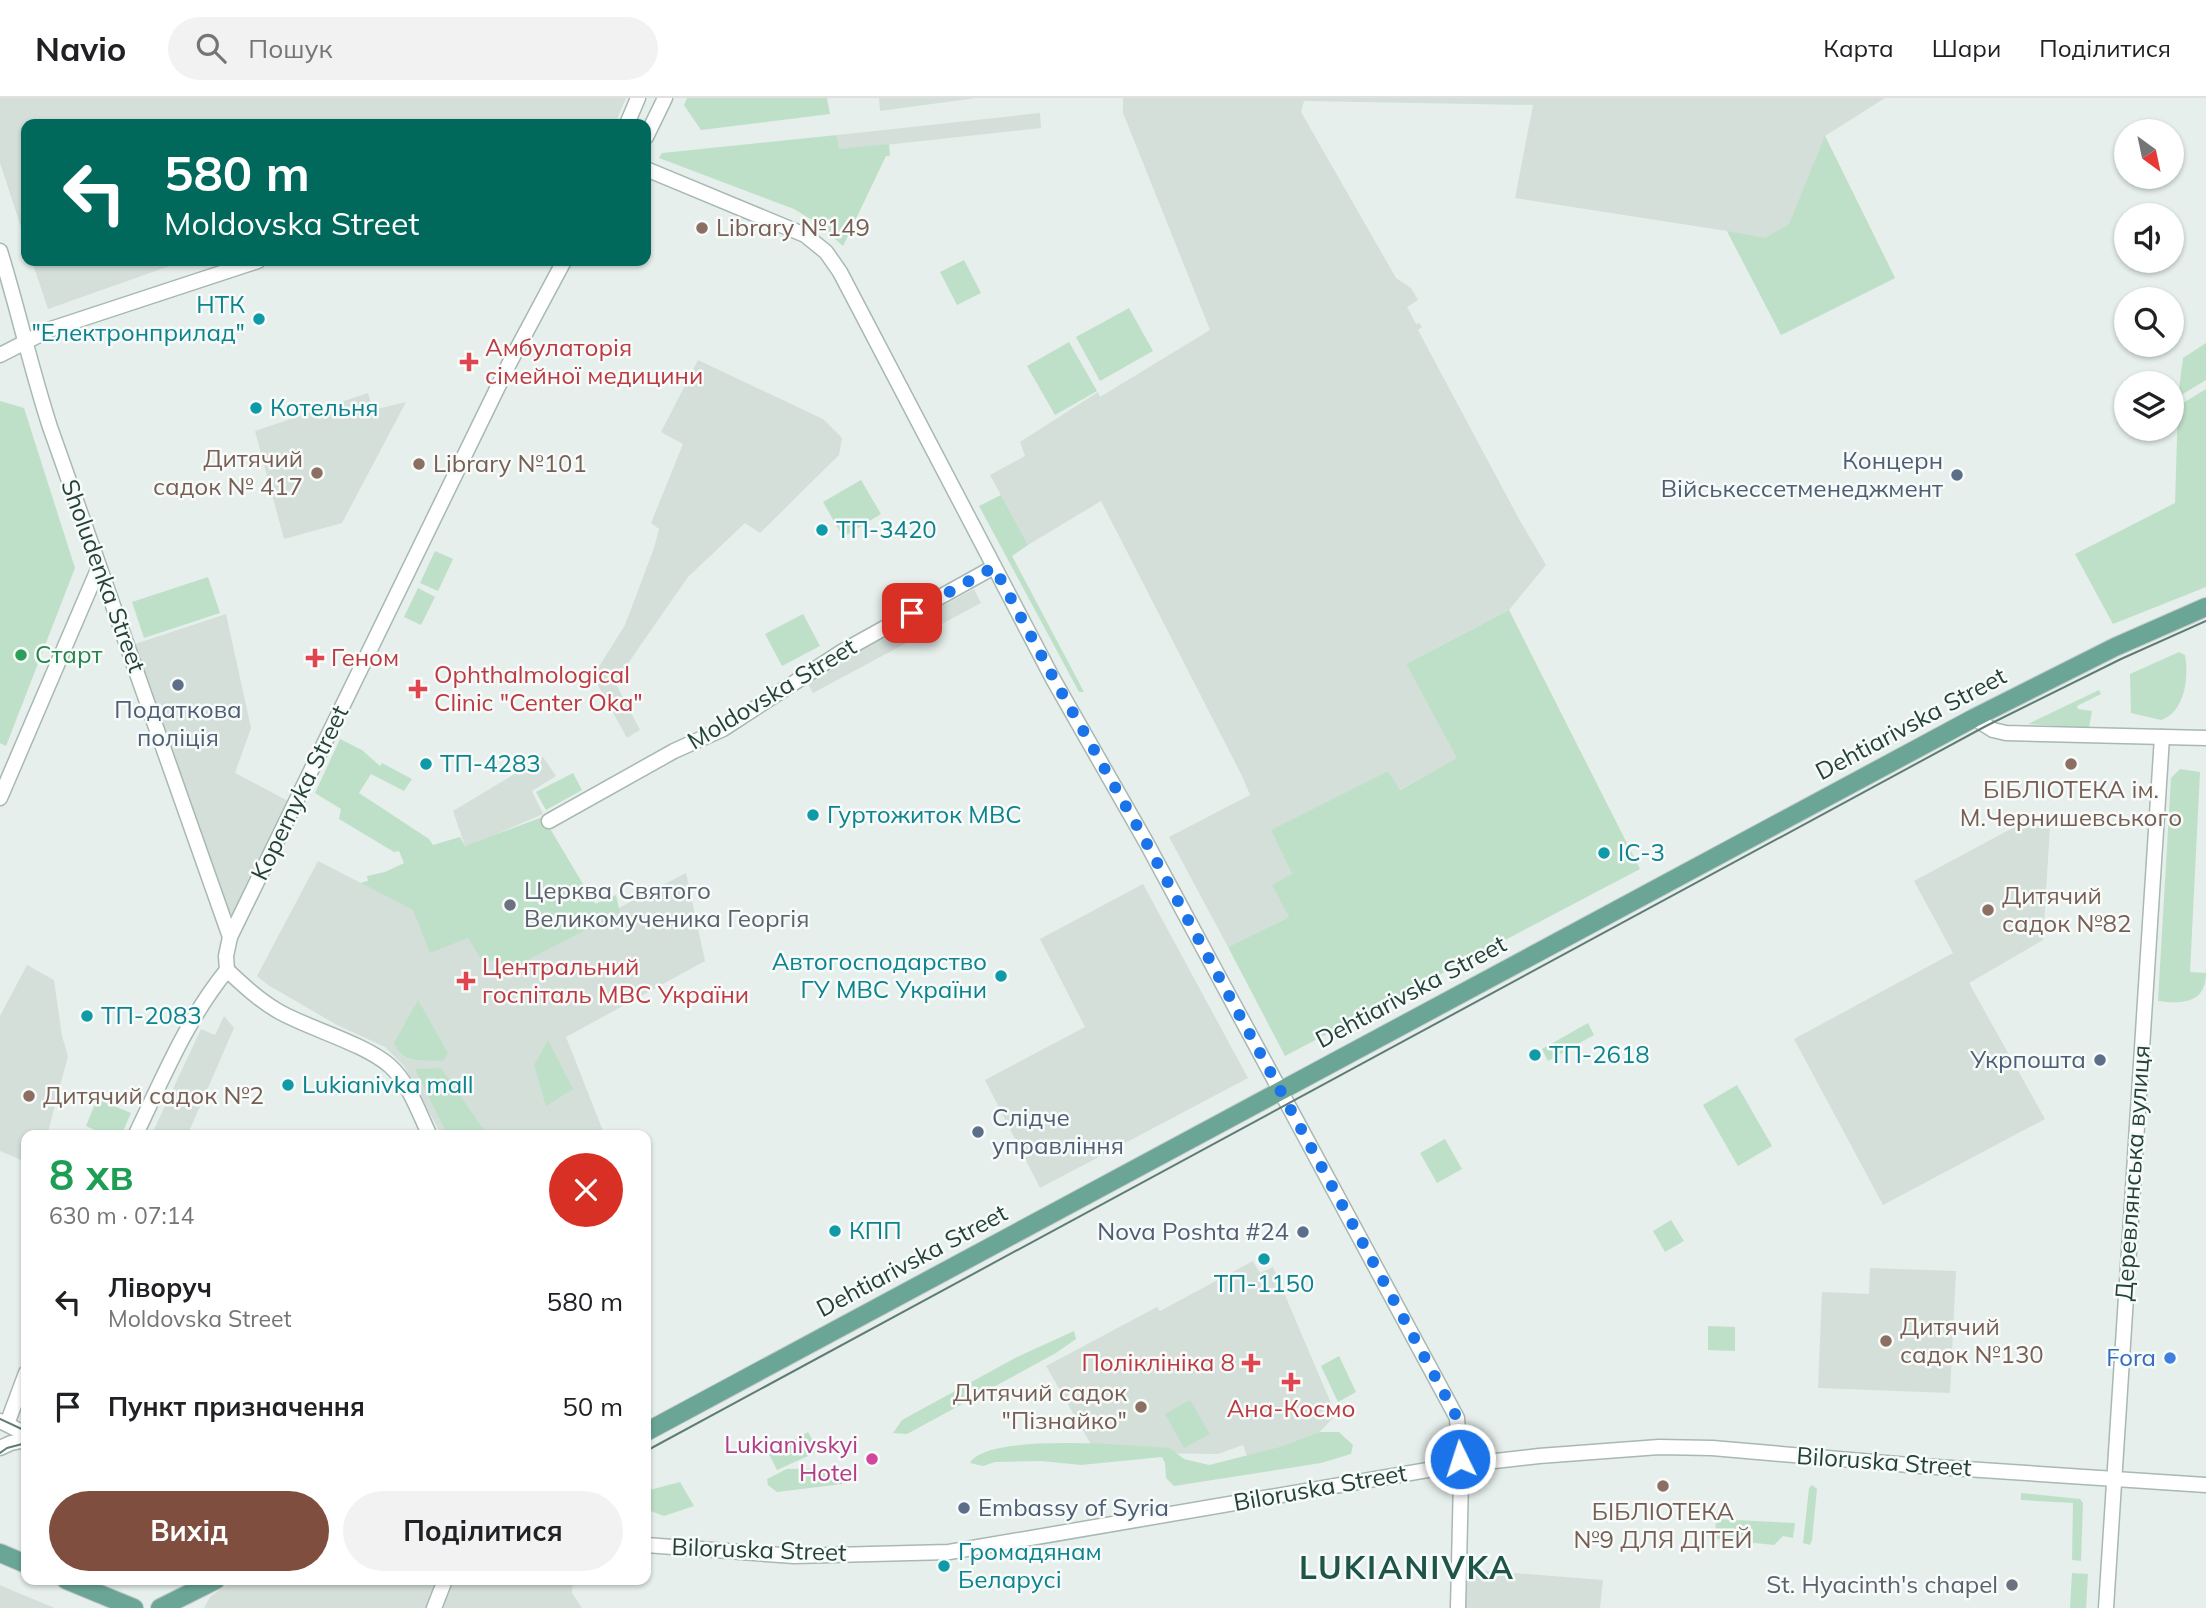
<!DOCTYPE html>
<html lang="uk">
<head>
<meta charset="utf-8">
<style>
	body { margin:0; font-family:Mulish,sans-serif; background:#f2f2f2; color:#202124; height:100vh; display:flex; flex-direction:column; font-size:26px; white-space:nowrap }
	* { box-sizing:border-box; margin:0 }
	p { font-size:23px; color:#757577 }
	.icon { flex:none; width:38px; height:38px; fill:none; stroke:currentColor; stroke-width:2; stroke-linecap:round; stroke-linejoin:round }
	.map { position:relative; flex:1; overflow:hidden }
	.panel { position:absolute; left:21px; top:1032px; width:630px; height:455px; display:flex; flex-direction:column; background:#fff; border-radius:14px; box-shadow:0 2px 5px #0004 }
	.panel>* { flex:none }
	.top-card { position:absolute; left:21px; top:21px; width:630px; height:147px; border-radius:14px; box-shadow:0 2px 5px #0004; background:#00695c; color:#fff; overflow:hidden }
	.needle { width:46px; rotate:147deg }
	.fabs { position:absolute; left:2114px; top:21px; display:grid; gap:14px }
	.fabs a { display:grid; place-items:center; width:70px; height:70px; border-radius:50%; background:#fff; box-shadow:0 2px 5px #0004; font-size:35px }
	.pin { position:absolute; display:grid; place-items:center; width:60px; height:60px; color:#fff; margin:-30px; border-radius:14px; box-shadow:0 4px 10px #0006 }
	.me { position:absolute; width:77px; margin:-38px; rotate:356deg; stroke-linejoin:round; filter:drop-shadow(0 0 5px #0008) }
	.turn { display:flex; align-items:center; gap:24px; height:147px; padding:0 28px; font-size:32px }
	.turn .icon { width:91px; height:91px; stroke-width:2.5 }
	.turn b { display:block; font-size:49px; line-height:60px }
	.round { display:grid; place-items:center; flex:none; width:74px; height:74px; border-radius:37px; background:#f2f2f2 }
	.summary { display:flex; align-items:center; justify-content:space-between; height:119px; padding:0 28px }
	h1 { font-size:42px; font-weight:700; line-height:52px; color:#1e9e55 }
	.cta { display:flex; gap:14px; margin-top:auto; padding:14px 28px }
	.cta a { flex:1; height:80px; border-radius:42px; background:#7f4e3f; color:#fff; font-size:28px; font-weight:700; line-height:80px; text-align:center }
	.cta a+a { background:#f2f2f2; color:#202124 }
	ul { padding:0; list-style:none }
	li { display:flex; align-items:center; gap:21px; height:105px; padding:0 28px }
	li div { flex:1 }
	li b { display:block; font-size:26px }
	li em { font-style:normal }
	header { display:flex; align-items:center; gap:42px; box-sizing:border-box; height:98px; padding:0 35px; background:#fff; border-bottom:2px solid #e0e0e0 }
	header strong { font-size:33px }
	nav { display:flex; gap:38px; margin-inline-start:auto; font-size:24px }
	.search { width:490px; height:63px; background:#f2f2f2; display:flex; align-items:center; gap:18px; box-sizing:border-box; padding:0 24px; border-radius:38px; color:#757577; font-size:26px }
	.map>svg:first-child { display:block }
	.built { fill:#d4dfda }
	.green { fill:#bfe0c8 }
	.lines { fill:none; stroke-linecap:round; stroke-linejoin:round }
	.minor-casing { stroke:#a8b8b2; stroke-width:17 }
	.major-casing { stroke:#c2cac8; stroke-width:20 }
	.minor { stroke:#fff; stroke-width:14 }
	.major { stroke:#6aa596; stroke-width:18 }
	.tram { stroke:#5f7d75; stroke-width:2 }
	.route { stroke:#1a73e8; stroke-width:12; stroke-dasharray:0 21.6 }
	.education-dot { fill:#8d6e63; stroke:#f7fbf9; stroke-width:2.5 }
	.culture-dot { fill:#0f9aa8; stroke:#f7fbf9; stroke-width:2.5 }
	.health-dot { fill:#e0444e; stroke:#f7fbf9; stroke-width:2.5 }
	.service-dot { fill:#5c6f8a; stroke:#f7fbf9; stroke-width:2.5 }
	.leisure-dot { fill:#2e9e5b; stroke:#f7fbf9; stroke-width:2.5 }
	.worship-dot { fill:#6b7280; stroke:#f7fbf9; stroke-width:2.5 }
	.shop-dot { fill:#3f7fe0; stroke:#f7fbf9; stroke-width:2.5 }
	.hotel-dot { fill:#d1479c; stroke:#f7fbf9; stroke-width:2.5 }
	.labels { text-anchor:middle; stroke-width:5; stroke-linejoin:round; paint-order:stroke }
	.education-label { font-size:24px; fill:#785e54; stroke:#f7fbf9; text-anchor:start }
	.culture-label { font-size:24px; fill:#0d838f; stroke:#f7fbf9; text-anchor:start }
	.health-label { font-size:24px; fill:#be3a42; stroke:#f7fbf9; text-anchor:start }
	.service-label { font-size:24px; fill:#4e5e75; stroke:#f7fbf9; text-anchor:end }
	.street-label { font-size:24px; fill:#24423a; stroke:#f7fbf9 }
	.leisure-label { font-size:24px; fill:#27864d; stroke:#f7fbf9; text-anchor:start }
	.worship-label { font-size:24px; fill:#5b616d; stroke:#f7fbf9; text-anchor:start }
	.shop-label { font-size:24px; fill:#366cbe; stroke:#f7fbf9; text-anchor:end }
	.hotel-label { font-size:24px; fill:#b23c85; stroke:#f7fbf9; text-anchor:end }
	.district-label { font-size:32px; font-weight:bold; letter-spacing:2px; fill:#1f5548; stroke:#f7fbf9 }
</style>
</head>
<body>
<header>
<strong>Navio</strong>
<div class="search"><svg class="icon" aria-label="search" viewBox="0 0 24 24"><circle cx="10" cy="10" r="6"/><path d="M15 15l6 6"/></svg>Пошук</div>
<nav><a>Карта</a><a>Шари</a><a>Поділитися</a></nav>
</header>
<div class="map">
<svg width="2206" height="1510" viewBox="0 0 2206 1510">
	<rect width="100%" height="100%" fill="#e6efeb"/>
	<g class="built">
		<polygon points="0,0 626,0 615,26 26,26 26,144 0,65"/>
		<polygon points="879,0 976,0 880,13"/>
		<polygon points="1123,0 1885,0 1825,38 1895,180 1781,237 1727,133 1515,100 1533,7 1304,3 1301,14 1396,180 1411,190 1418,202 1407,209 1416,226 1419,225 1422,229 1418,232 1519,421 1546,467 1509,512 1406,566 1458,660 1399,692 1388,673 1272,732 1292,776 1289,819 1228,849 1169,739 1250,697 1242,678 1101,403 1028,447 990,377 1025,358 1020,344 1098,294 1100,299 1210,232 1123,15"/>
		<polygon points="1040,15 1041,30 839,52 837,37"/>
		<polygon points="32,163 184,163 48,211"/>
		<polygon points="698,262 823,321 842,340 839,357 760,435 745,425 688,479 615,584 640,632 627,640 593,578 625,527 654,450 659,431 651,425 683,346 661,334"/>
		<polygon points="368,295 373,312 406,304 342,425 284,441 255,333"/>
		<polygon points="974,491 981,505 813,595 806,582"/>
		<polygon points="226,516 251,630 235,675 290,704 234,816 229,816 132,547"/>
		<polygon points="543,659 556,678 532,693 543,716 492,738 543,719 588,796 605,817 686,775 705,863 566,939 605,1038 442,1038 404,968 385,949 337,927 268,887 257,878 318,763 361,785 465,748 453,713"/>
		<polygon points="2020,726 2050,729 2043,842 1969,885 2045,1021 1883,1107 1794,941 1953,855 1914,783"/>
		<polygon points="1143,786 1248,980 1040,1090 985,982 1085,929 1040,841"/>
		<polygon points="27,867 54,882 62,938 68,958 47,1038 26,1038 26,1064 0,1053 0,918"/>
		<polygon points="224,918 234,930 187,1038 151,1038 201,931 215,937"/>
		<polygon points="1253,1163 1260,1175 1273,1169 1336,1317 1301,1353 1250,1366 1243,1347 1218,1356 1139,1355 1100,1362 1046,1268 1157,1209 1160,1213"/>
		<polygon points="1870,1170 1956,1173 1950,1295 1818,1290 1822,1194 1869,1196"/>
		<polygon points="1464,1471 1603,1482 1600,1510 1464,1510"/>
		<polygon points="233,1482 573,1482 572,1495 582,1510 204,1510 210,1499"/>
		<polygon points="0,1487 16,1494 55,1510 0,1510"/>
	</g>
	<g class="green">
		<polygon points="687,0 827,0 830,16 701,32 684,7"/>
		<polygon points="837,37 839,51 889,46 890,58 886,58 843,148 817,125 794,111 659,60 662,55"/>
		<polygon points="1825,38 1895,180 1781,237 1727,133 1765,140 1789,126"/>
		<polygon points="964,162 981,195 957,207 940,174"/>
		<polygon points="1129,210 1153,253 1100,283 1076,239"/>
		<polygon points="1069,244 1097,293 1055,317 1027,268"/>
		<polygon points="2206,245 2206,282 2178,299 2183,260"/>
		<polygon points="2206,291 2206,489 2113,526 2075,456 2175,405 2178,308"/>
		<polygon points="0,303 24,310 75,470 6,648 0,645"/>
		<polygon points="861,382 881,416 843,439 823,404"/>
		<polygon points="1001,397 1028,447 1012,458 1084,594 1079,594 979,408"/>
		<polygon points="435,453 453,461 438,493 420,485"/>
		<polygon points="208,479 220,515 144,540 132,504"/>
		<polygon points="418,490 435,499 421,527 404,519"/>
		<polygon points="1509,512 1640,771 1285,958 1228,849 1289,819 1272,787 1292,776 1271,732 1388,673 1400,692 1457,660 1406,566"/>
		<polygon points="803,516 820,548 782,568 765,536"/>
		<path d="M2179,554L2185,557C2189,579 2185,614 2161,622L2131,615L2130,576Z"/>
		<polygon points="2099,592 2101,596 2077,608 2078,611 2092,613 2089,630 2028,626"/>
		<polygon points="340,641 362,652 380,668 382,665 412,681 404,693 371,676 359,695 429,741 433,747 460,739 465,748 543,719 595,806 616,797 620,815 602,817 605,822 512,870 494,862 483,864 468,840 430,855 413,812 361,785 368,783 367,778 385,774 404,765 399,753 394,754 339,721 341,711 315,695"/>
		<path d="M2180,671L2200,674L2190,874L2206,875C2206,906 2181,906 2158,903L2171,680Z"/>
		<polygon points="573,675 582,692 546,712 536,694"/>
		<path d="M418,902L448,955L443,963C424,962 402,966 394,945Z"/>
		<polygon points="1588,925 1594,937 1548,963 1542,951"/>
		<polygon points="548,942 573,991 546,1008 534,967"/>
		<polygon points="441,970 488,1038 448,1038 415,971"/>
		<polygon points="1737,987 1772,1048 1738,1068 1703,1007"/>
		<polygon points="97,1001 131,1015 121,1038 108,1038 86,1028"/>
		<polygon points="1445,1041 1462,1071 1437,1085 1420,1055"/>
		<polygon points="1671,1122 1684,1143 1665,1154 1653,1133"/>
		<polygon points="1708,1228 1735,1229 1735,1253 1708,1252"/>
		<polygon points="1074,1233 1076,1241 1056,1255 907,1336 893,1335 902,1322 1017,1259"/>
		<polygon points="1339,1258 1356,1294 1338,1304 1321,1268"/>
		<polygon points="1190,1302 1210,1336 1184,1350 1165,1316"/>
		<polygon points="808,1334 819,1353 777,1372 769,1356"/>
		<path d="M1320,1334H1339L1353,1347L1351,1356L1321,1365L1174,1388L1166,1380L1165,1365L1162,1359L1081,1367L1041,1363L995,1364L983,1368L970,1365C988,1334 1134,1348 1170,1350L1184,1361L1209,1367L1280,1349Z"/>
		<polygon points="787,1371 839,1370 842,1376 842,1386 777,1394 768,1387 767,1381"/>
		<polygon points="680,1384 694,1408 664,1418 648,1412 646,1407 646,1393"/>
		<polygon points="1812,1387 1817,1391 1812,1442 1810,1447 1803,1445 1809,1390"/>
		<polygon points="2021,1395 2080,1401 2083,1405 2081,1463 2072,1462 2073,1405 2021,1402"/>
		<polygon points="1716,1421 1795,1425 1793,1440 1783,1438 1774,1447 1715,1441"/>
		<polygon points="2072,1475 2088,1476 2086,1510 2070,1510"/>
	</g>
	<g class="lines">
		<defs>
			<g id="minor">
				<polyline points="627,26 638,0"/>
				<polyline points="646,39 665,0"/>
				<polyline points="646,71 805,137 826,154 840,174 1053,581 1146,744 1457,1320 1461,1381 1458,1510"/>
				<path d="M0,153C18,211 31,271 50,329L230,839"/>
				<polyline points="0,257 51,231 258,163"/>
				<polyline points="1974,620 1993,632 2006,635 2206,640"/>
				<polyline points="0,700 99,469"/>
				<polyline points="549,723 674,653 723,631 843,553 994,469"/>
				<path d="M227,872C243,887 259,902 278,913C309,931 364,945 390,968C409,985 419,1015 430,1038"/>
				<path d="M135,1038C163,980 187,921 227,872L226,858L230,839L510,264L564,163"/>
				<polyline points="0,1323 26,1336"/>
				<polyline points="7,1326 26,1275"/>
				<polyline points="0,1350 11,1345 26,1342"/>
				<polyline points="646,1447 794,1458 949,1454 1451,1368 1539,1358 1659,1349 1712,1350 1921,1368 2206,1387"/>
				<polyline points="434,1510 445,1482"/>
				<polyline points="2106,1510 2162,639"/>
			</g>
			<g id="major">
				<polyline points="646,1334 1974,620 2115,549 2206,509"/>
				<polyline points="0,1455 26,1466"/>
				<polyline points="66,1482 134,1510"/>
				<polyline points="160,1510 216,1482"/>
			</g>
		</defs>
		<use href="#minor" class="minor-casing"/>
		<use href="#major" class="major-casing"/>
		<use href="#minor" class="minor"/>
		<use href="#major" class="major"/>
		<g class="tram">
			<polyline points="0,1321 26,1333"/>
			<polyline points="646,1353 1986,628 2121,561 2206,523"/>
			<polyline points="0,1355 7,1350 26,1345"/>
		</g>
	</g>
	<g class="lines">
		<polyline class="route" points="912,515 994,469 1054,581 1146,744 1452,1310 1457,1320 1460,1361"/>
	</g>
	<g class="education-dot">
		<circle cx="702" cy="130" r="7"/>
		<circle cx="419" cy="366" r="7"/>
		<circle cx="317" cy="375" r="7"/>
		<circle cx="2071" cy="666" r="7"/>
		<circle cx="1988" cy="812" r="7"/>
		<circle cx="29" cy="998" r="7"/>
		<circle cx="1886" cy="1243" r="7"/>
		<circle cx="1141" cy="1309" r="7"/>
		<circle cx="1663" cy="1388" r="7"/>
	</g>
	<g class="culture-dot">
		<circle cx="259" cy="221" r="7"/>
		<circle cx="256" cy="310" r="7"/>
		<circle cx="822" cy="432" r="7"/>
		<circle cx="426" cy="666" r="7"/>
		<circle cx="813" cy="717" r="7"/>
		<circle cx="1604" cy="755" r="7"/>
		<circle cx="1001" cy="878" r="7"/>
		<circle cx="87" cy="918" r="7"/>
		<circle cx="1535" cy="957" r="7"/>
		<circle cx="288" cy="987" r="7"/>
		<circle cx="835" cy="1133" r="7"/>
		<circle cx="1264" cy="1161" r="7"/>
		<circle cx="944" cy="1468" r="7"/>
	</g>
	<g class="health-dot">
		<path d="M465.5 253.5h7v7h7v7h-7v7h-7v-7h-7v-7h7z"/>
		<path d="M311.5 549.5h7v7h7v7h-7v7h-7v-7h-7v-7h7z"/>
		<path d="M414.5 580.5h7v7h7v7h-7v7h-7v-7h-7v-7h7z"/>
		<path d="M462.5 872.5h7v7h7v7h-7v7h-7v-7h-7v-7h7z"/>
		<path d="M1247.5 1254.5h7v7h7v7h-7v7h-7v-7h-7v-7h7z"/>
		<path d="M1287.5 1273.5h7v7h7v7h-7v7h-7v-7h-7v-7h7z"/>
	</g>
	<g class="service-dot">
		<circle cx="1957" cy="377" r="7"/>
		<circle cx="178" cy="587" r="7"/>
		<circle cx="2100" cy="962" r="7"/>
		<circle cx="978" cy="1034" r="7"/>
		<circle cx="1303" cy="1134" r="7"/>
		<circle cx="964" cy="1410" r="7"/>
	</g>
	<circle class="leisure-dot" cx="21" cy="557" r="7"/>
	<g class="worship-dot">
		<circle cx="510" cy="807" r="7"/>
		<circle cx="2012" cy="1487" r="7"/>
	</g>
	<circle class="shop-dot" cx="2170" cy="1260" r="7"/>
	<circle class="hotel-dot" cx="872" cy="1361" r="7"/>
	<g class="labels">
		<g class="education-label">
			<text x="716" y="138">Library №149</text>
			<text x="303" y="369" text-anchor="end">Дитячий<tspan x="303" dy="28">садок № 417</tspan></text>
			<text x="433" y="374">Library №101</text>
			<text x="2071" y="700" text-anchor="middle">БІБЛІОТЕКА ім.<tspan x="2071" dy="28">М.Чернишевського</tspan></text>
			<text x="2002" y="806">Дитячий<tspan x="2002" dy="28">садок №82</tspan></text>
			<text x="43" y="1006">Дитячий садок №2</text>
			<text x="1900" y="1237">Дитячий<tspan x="1900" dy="28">садок №130</tspan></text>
			<text x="1127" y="1303" text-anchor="end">Дитячий садок<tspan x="1127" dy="28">"Пізнайко"</tspan></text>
			<text x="1663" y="1422" text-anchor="middle">БІБЛІОТЕКА<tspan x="1663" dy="28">№9 ДЛЯ ДІТЕЙ</tspan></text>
		</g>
		<g class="culture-label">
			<text x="245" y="215" text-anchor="end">НТК<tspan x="245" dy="28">"Електронприлад"</tspan></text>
			<text x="270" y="318">Котельня</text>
			<text x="836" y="440">ТП-3420</text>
			<text x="440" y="674">ТП-4283</text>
			<text x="827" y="725">Гуртожиток МВС</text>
			<text x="1618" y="763">ІС-3</text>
			<text x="987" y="872" text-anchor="end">Автогосподарство<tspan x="987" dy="28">ГУ МВС України</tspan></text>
			<text x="101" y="926">ТП-2083</text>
			<text x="1549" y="965">ТП-2618</text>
			<text x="302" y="995">Lukianivka mall</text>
			<text x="849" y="1141">КПП</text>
			<text x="1264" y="1194" text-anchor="middle">ТП-1150</text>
			<text x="958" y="1462">Громадянам<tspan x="958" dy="28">Беларусі</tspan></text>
		</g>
		<g class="health-label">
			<text x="485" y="258">Амбулаторія<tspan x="485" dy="28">сімейної медицини</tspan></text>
			<text x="331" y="568">Геном</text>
			<text x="434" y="585">Ophthalmological<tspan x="434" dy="28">Clinic "Center Oka"</tspan></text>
			<text x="482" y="877">Центральний<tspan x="482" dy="28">госпіталь МВС України</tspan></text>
			<text x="1235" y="1273" text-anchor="end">Поліклініка 8</text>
			<text x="1291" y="1319" text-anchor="middle">Ана-Космо</text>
		</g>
		<g class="service-label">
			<text x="1943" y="371">Концерн<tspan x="1943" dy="28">Військессетменеджмент</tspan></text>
			<text x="178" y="620" text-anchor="middle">Податкова<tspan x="178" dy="28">поліція</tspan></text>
			<text x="2086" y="970">Укрпошта</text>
			<text x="992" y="1028" text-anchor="start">Слідче<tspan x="992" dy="28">управління</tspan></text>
			<text x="1289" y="1142">Nova Poshta #24</text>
			<text x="978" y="1418" text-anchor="start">Embassy of Syria</text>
		</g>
		<g class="street-label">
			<text transform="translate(103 478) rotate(70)" y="8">Sholudenka Street</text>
			<text transform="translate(772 596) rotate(-31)" y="8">Moldovska Street</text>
			<text transform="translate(1911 626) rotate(-28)" y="8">Dehtiarivska Street</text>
			<text transform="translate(300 695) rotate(-64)" y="8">Kopernyka Street</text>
			<text transform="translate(1411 894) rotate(-28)" y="8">Dehtiarivska Street</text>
			<text transform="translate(2133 1075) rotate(-86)" y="8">Деревлянська вулиця</text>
			<text transform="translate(912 1163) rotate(-28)" y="8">Dehtiarivska Street</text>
			<text transform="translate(1884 1364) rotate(4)" y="8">Biloruska Street</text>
			<text transform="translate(1320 1390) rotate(-10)" y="8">Biloruska Street</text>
			<text transform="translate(759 1452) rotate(2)" y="8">Biloruska Street</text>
		</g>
		<g class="leisure-label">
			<text x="35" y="565">Старт</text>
		</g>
		<g class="worship-label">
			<text x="524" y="801">Церква Святого<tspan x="524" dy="28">Великомученика Георгія</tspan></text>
			<text x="1998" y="1495" text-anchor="end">St. Hyacinth's chapel</text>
		</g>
		<g class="shop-label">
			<text x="2156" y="1268">Fora</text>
		</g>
		<g class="hotel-label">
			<text x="858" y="1355">Lukianivskyi<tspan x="858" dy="28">Hotel</tspan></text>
		</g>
		<g class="district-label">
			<text x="1407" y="1481">LUKIANIVKA</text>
		</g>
	</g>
</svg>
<div class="fabs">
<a><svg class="needle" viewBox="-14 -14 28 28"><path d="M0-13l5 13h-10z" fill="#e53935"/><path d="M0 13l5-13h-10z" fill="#757577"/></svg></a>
<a><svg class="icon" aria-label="sound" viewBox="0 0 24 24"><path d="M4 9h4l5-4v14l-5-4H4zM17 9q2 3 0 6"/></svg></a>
<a><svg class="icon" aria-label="search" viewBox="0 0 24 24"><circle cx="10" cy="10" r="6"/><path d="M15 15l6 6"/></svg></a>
<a><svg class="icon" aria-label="layers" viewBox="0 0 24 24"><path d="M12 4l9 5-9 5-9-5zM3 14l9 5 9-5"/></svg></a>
</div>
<div class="pin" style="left:912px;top:515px;background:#d93025"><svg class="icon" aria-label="arrive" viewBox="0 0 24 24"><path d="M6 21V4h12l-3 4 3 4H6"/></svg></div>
<svg class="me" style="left:1460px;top:1361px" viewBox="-20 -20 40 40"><circle r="17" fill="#1a73e8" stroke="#fff" stroke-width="3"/><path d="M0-11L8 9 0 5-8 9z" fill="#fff"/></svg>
<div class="top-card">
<div class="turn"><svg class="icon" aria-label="left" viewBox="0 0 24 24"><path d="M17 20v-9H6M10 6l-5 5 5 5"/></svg><div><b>580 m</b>Moldovska Street</div></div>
</div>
<section class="panel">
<div class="summary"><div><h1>8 хв</h1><p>630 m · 07:14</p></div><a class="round" style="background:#d93025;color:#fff"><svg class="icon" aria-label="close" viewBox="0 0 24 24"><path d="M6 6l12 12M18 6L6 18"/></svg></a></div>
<ul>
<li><svg class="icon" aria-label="left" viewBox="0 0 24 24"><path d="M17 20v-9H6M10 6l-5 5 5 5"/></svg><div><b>Ліворуч</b><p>Moldovska Street</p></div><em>580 m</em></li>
<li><svg class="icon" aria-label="arrive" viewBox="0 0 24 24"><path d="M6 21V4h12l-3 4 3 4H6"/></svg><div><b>Пункт призначення</b></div><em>50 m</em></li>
</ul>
<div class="cta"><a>Вихід</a><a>Поділитися</a></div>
</section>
</div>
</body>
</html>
